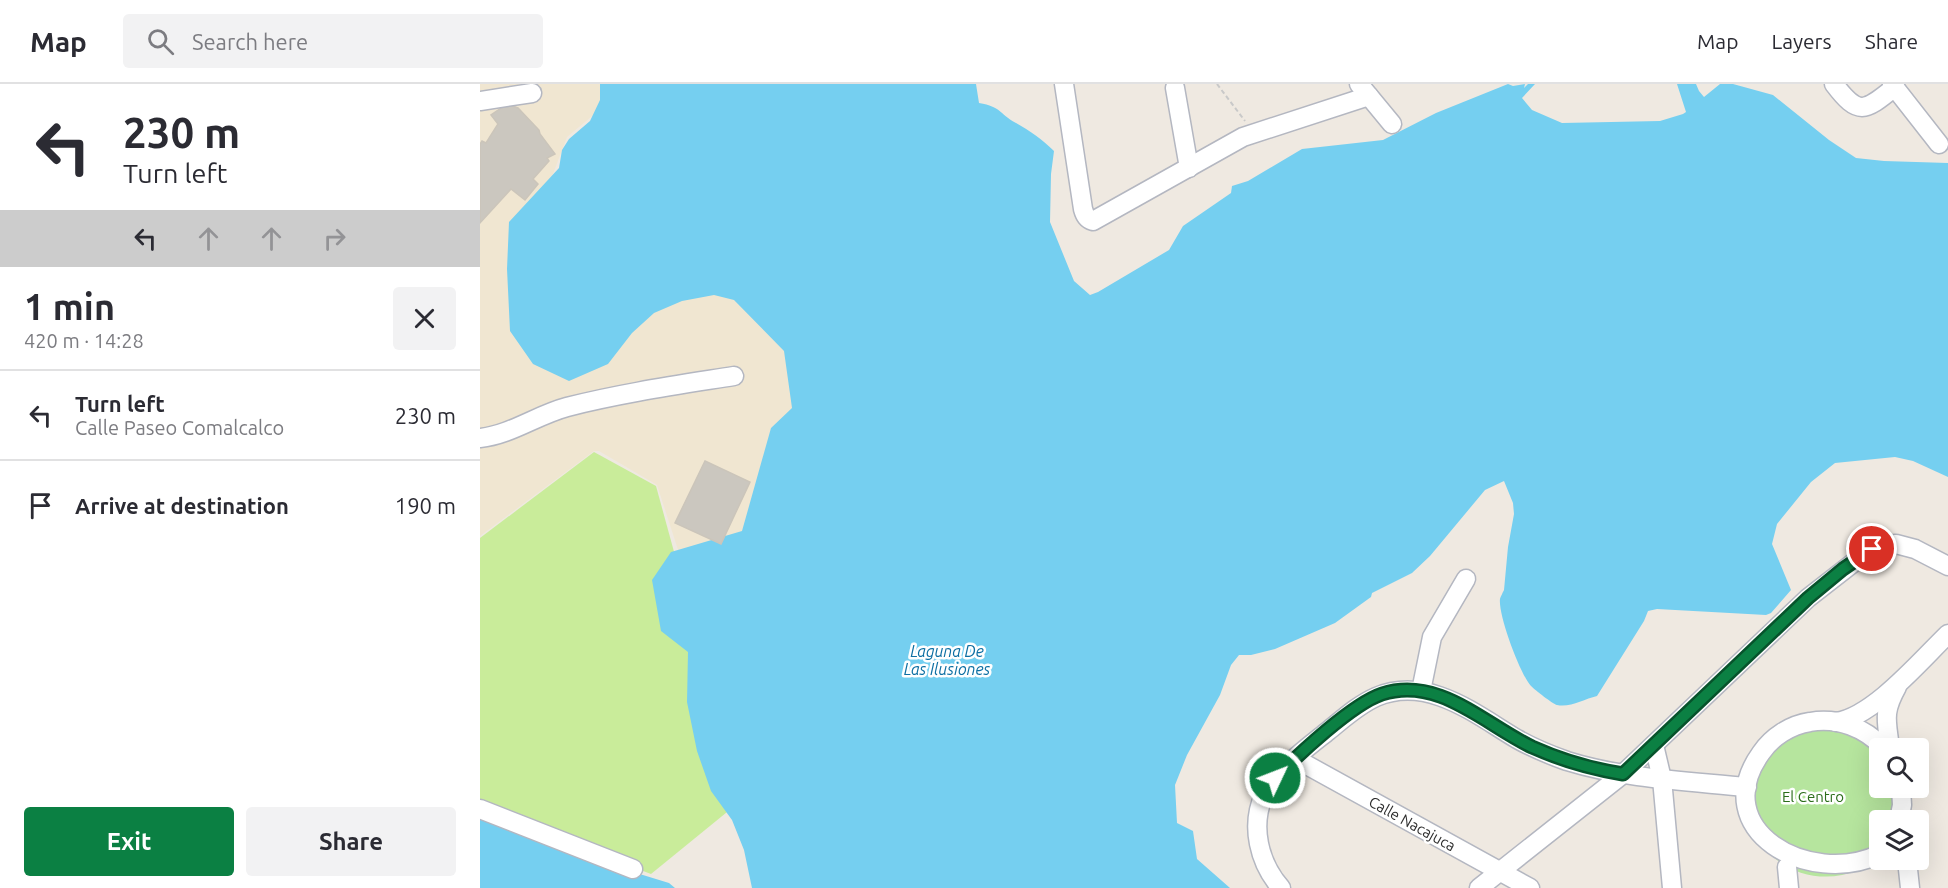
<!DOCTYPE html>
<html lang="en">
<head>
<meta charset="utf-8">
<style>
	body { margin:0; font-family:Ubuntu,sans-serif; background:#f2f2f3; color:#2b2b33; height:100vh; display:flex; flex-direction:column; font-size:22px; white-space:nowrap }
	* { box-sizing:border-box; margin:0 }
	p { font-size:20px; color:#7c7c81 }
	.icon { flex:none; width:33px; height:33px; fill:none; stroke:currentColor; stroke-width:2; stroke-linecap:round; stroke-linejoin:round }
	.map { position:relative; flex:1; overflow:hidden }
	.panel { display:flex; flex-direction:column; background:#fff; width:480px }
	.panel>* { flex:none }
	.banner { background:#fff; color:#2b2b33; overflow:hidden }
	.controls { position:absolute; left:1389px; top:654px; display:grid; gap:12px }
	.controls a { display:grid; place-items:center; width:60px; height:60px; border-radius:6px; background:#fff; box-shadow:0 6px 24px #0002; font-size:30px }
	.pin { position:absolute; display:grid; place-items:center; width:51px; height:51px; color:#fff; margin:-26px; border:3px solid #fff; border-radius:50%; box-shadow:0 2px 6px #0007 }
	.me { position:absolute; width:66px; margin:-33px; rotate:47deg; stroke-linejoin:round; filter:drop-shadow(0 0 4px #0008) }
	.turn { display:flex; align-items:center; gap:21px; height:126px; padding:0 24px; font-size:27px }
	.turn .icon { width:78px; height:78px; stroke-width:2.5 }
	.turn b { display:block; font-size:42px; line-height:51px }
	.lanes { display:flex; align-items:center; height:57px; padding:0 24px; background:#0003; justify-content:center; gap:30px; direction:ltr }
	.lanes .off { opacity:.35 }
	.round { display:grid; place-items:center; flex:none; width:63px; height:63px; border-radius:6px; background:#f2f2f3 }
	.overview { display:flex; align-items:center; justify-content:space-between; height:102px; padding:0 24px }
	h1 { font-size:36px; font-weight:700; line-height:45px }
	.action { display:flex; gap:12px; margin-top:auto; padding:12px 24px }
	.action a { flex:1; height:69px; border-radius:6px; background:#0b8043; color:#fff; font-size:24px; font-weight:700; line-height:69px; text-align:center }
	.action a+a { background:#f2f2f3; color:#2b2b33 }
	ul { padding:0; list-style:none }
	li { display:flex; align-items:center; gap:18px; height:90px; padding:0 24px; border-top:2px solid #e1e1e2 }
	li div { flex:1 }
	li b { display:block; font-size:22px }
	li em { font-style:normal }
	header { display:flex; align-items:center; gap:36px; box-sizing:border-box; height:84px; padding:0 30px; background:#fff; border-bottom:2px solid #e1e1e2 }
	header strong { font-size:28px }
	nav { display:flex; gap:33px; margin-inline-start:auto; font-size:21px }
	.search { width:420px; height:54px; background:#f2f2f3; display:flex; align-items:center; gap:15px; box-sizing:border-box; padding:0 21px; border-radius:6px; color:#7c7c81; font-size:22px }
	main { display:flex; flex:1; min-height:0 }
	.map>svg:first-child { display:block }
	.education { fill:#f0e6d1 }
	.green { fill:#b6e59e }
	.pitch { fill:#c9ec9a }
	.water { fill:#75cff0 }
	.building { fill:#cbc7bf; stroke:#cbc5ba; stroke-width:1.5 }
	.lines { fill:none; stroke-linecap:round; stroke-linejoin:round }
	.minor-casing { stroke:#b4b7c1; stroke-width:21 }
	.path { stroke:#c9c9c9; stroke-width:2; stroke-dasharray:4.5 3; stroke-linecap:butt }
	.minor { stroke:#fff; stroke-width:18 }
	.route-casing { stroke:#07532c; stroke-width:15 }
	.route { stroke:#0b8043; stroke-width:10 }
	.labels { text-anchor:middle; stroke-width:5; stroke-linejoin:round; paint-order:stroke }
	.park-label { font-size:15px; fill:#2c6e1b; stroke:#fff }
	.street-label { font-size:15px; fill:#2e2e2e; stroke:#fff }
	.water-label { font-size:16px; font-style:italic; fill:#0d6fa3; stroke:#fff }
</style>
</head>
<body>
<header>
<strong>Map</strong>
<div class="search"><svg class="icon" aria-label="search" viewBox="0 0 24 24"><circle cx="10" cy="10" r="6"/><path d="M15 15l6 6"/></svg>Search here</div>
<nav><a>Map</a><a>Layers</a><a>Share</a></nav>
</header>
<main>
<section class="panel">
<div class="banner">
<div class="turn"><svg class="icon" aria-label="left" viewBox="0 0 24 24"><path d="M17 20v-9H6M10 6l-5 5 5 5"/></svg><div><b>230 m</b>Turn left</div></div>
<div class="lanes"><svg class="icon" aria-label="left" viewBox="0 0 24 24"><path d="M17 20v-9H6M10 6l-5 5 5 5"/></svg><svg class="icon off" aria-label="ahead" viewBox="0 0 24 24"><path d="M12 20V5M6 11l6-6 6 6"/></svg><svg class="icon off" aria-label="ahead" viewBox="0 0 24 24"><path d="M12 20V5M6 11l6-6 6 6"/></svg><svg class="icon off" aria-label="right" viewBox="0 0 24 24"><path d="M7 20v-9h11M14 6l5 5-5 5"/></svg></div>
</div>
<div class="overview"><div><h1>1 min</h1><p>420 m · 14:28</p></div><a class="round"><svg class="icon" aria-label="close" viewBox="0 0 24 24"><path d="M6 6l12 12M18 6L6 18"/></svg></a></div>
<ul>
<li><svg class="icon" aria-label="left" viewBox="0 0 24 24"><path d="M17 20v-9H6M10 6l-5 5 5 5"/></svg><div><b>Turn left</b><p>Calle Paseo Comalcalco</p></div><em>230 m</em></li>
<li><svg class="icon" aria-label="arrive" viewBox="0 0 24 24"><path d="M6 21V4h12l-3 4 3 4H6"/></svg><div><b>Arrive at destination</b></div><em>190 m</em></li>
</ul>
<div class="action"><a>Exit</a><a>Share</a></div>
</section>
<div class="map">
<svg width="1468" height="804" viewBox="0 0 1468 804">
	<rect width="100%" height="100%" fill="#efe9e1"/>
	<polygon class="education" points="0,0 126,0 129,18 87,53 73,90 34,138 153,223 238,192 295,229 323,314 273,445 203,481 177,401 119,367 114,367 0,452"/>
	<path class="green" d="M1337,637L1404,664H1400V704H1421L1419,736H1400L1399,770C1392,775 1385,782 1377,786C1349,799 1313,792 1291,771C1284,765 1273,751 1271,741C1269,725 1274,694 1275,677Z"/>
	<polygon class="pitch" points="114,368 176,402 199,486 252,724 171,790 0,725 0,454"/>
	<g class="water">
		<path d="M120,0H496L499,19C522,23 518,29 536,39C550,47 562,55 574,67L571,90L570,138L594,197L610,211L618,208L689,166L703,142L751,109L752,102L768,97L822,65L903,56L956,29L1028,0L1033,2L1045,0L1044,4L1048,0H1055L1042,14L1052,26L1082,39L1180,37L1203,30L1206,28L1197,0H1216L1219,7L1224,13L1240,0H1253L1293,11L1349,56L1376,74L1404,77L1468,79V393L1433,377L1415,373L1355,379L1331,398L1297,440L1292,460L1311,506L1291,529L1286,531L1177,525L1168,527L1164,537L1117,612C1104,615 1090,624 1077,621C1073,620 1055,606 1051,602C1040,590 1018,531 1020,515C1020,514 1023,508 1024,506L1028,463L1034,430L1033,419L1024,397L1005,406L950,472L932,489L892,509L891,513L855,539L795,565L771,571H759L751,581L740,611L707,671L695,701L697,739L713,747L717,775L750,804H272L264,766L252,736L231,707L217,667L207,618L208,568L181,547L172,496L191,468L262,447L291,344L312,324L304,267L254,216L234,211L202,217L174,229L152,249L128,280L89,297L53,280L30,247L27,185L29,138L79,84L82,66L89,55L110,37L120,16Z"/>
		<polygon points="0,734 114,776 189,799 195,804 0,804"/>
	</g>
	<g class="building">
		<polygon points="27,20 38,24 59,46 60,50 75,70 67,74 69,77 53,95 58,100 45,116 31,105 0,139 0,60 2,57 6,59 18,40 11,31"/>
		<polygon points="225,377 270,398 241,460 195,439"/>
	</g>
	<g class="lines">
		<defs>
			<g id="minor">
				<path d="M584,0L603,125C605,132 607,135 613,137L763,53L889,12"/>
				<polyline points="879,0 912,40"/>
				<path d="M1354,0C1379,33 1385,27 1415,3"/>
				<polyline points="1412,0 1459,60"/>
				<polyline points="695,4 709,84"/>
				<polyline points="0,17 52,9"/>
				<path d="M0,354C30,351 57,331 87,323C142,309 198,301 254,292"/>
				<polyline points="941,607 952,553 986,495"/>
				<path d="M1356,638C1393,633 1441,576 1468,550"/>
				<polyline points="1174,661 1182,695 1192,804"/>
				<path d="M1410,664C1407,637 1402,630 1417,603"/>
				<polyline points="816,675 1050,804"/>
				<polyline points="0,725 153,785"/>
				<polyline points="1419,736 1422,721 1421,704"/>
				<path d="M1400,770C1329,804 1226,746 1281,669C1292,653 1310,641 1330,638C1358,633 1385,644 1404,664"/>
				<polyline points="1427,776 1430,804"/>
				<polyline points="1307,783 1309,804"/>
				<path d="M801,804C779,779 770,742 784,711C795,687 828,663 848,647C863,635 878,621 896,613C948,591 995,630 1037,655C1053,664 1070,671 1087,677C1145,695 1207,697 1267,703"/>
				<polyline points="999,804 1143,690 1328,514 1382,472 1400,462 1416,460 1435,465 1468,482"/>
			</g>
		</defs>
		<use href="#minor" class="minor-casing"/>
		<polyline class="path" points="737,0 765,37"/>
		<use href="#minor" class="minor"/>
	</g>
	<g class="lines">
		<defs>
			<path id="route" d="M795,694C818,671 872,620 902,610C959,592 1004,640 1052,663C1081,676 1112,685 1143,690L1328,514L1363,485L1392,465"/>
		</defs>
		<use href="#route" class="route-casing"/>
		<use href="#route" class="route"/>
	</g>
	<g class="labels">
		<g class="park-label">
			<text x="1333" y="718">El Centro</text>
		</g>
		<g class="street-label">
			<text transform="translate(932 740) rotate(29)" y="5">Calle Nacajuca</text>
		</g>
		<g class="water-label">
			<text x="467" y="573">Laguna De<tspan x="467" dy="18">Las Ilusiones</tspan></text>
		</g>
	</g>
</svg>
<div class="controls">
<a><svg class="icon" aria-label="search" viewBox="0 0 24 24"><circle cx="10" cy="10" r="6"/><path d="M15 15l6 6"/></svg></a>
<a><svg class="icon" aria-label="layers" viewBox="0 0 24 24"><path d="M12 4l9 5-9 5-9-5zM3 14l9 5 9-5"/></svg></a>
</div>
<div class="pin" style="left:1392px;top:465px;background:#d93025"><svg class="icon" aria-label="arrive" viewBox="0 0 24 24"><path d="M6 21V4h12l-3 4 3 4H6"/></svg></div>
<svg class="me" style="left:795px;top:694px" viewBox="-20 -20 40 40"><circle r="17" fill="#0b8043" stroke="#fff" stroke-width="3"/><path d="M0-11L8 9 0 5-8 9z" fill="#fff"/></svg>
</div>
</main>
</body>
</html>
